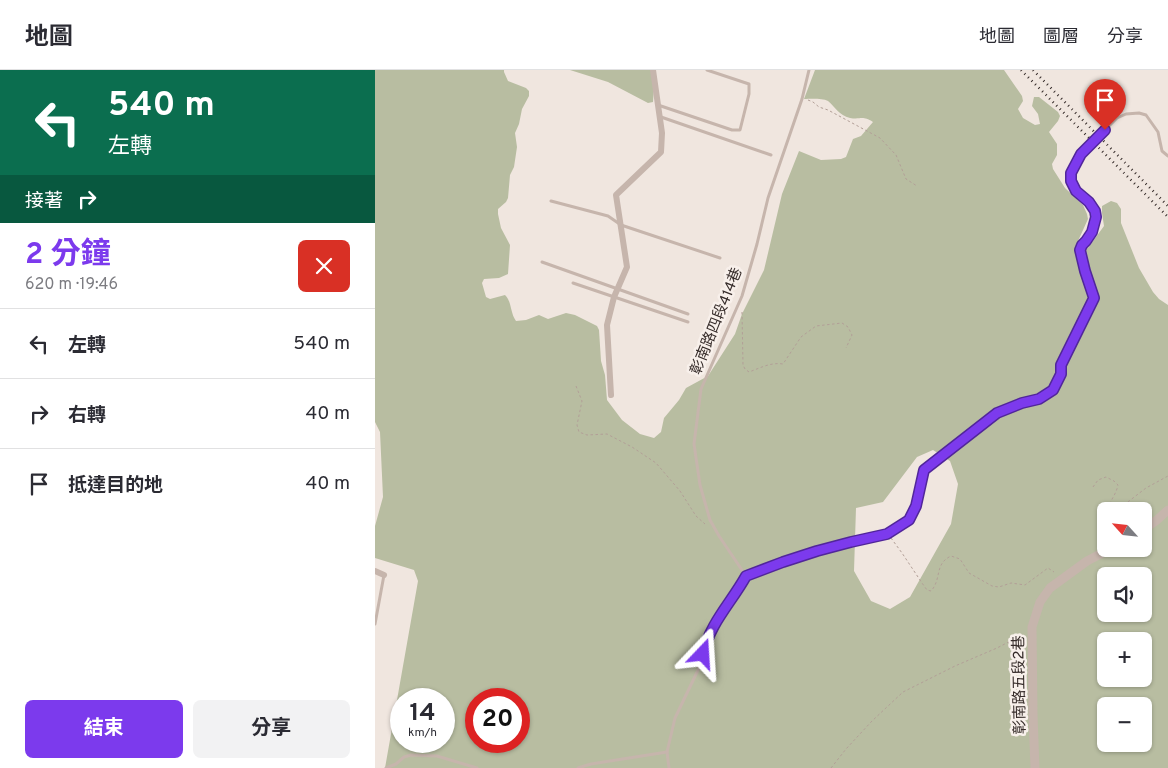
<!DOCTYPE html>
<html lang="zh-TW">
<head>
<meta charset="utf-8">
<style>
	body { margin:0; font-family:Overpass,"Noto Sans TC",sans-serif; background:#f2f2f3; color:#2b2b33; height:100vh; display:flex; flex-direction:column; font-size:19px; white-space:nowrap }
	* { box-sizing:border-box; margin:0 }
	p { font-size:16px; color:#7c7c81 }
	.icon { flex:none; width:28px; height:28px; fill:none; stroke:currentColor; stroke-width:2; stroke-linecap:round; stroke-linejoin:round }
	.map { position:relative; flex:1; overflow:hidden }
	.side { display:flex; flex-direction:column; background:#fff; width:375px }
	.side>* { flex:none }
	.top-card { background:#0b6e4f; color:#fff; overflow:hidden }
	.needle { width:32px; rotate:297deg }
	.fabs { position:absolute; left:722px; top:432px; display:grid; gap:10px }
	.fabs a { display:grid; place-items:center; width:55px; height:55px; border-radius:8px; background:#fff; box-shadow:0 1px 4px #0004; font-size:25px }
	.speed { position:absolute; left:15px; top:618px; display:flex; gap:10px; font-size:25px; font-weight:700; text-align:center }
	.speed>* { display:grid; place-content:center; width:65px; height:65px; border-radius:50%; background:#fff; box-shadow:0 1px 4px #0004; line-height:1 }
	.speed small { font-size:12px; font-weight:400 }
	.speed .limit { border:8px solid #d22; background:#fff; color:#111 }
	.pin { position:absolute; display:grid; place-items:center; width:42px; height:42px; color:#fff; margin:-51px -21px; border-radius:50% 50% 50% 0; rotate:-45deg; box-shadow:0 0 5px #0007 }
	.pin .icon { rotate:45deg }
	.me { position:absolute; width:55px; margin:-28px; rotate:20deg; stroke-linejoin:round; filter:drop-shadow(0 0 4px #0008) }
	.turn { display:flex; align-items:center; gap:18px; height:105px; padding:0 25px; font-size:22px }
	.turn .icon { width:65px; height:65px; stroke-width:2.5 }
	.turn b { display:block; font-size:35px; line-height:42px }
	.then { display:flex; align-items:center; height:48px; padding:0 25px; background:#0003; gap:10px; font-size:19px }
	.round { display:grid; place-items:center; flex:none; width:52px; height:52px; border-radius:8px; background:#f2f2f3 }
	.headline { display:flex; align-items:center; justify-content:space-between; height:85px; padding:0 25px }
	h1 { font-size:30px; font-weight:700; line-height:38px; color:#7c3aed }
	.button { display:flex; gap:10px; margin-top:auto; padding:10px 25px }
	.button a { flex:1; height:58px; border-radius:8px; background:#7c3aed; color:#fff; font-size:20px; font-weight:700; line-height:58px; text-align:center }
	.button a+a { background:#f2f2f3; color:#2b2b33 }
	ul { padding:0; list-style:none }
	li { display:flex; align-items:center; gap:15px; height:70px; padding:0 25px; border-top:1px solid #e1e1e2 }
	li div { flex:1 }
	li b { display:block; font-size:19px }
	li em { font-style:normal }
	header { display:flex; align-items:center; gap:30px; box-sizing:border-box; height:70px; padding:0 25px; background:#fff; border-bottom:1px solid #e1e1e2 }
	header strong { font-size:24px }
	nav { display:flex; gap:28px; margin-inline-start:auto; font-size:18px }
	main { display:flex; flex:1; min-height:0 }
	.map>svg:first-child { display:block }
	.green { fill:#b8bda1; fill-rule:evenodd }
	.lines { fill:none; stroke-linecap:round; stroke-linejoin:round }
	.path { stroke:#b29f97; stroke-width:1; stroke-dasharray:2.5 2.5; stroke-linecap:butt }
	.service { stroke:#c6b5ac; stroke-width:3 }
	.minor { stroke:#c6b5ac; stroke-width:6 }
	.tertiary { stroke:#c6b5ac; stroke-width:9 }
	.rail { stroke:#362c2a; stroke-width:2.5; stroke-dasharray:1 4; stroke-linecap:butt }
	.route-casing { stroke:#51269a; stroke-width:12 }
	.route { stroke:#7c3aed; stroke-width:9 }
	.labels { text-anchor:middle; stroke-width:5; stroke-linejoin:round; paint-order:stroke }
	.street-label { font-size:15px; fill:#362c2a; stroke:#f8f0eb }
</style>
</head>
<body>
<header>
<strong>地圖</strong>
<nav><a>地圖</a><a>圖層</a><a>分享</a></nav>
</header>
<main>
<section class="side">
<div class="top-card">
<div class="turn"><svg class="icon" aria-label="left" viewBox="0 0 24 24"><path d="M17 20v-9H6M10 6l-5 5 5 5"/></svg><div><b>540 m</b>左轉</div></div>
<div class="then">接著<svg class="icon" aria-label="right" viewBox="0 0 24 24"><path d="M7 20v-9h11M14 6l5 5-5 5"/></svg></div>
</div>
<div class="headline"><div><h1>2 分鐘</h1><p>620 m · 19:46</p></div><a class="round" style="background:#d93025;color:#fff"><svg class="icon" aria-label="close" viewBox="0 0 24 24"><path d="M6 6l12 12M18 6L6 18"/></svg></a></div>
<ul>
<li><svg class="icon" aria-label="left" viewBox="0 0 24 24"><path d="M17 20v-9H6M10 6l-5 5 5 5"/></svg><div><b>左轉</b></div><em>540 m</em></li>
<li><svg class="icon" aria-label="right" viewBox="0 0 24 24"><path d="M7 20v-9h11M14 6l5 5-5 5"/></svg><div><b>右轉</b></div><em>40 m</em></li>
<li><svg class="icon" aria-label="arrive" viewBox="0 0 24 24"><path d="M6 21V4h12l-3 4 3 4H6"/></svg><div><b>抵達目的地</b></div><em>40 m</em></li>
</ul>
<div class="button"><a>結束</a><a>分享</a></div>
</section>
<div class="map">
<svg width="793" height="698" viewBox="0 0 793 698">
	<rect width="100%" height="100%" fill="#f0e6df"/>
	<g class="green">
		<path d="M0,0H129V2L133,11L151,18L154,21V26L147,39L144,54L140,63L142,77L139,97L135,105L133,128L131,132L123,139V144L126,158L135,175L133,204L124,208L109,209L107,213L111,227L115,229L130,225C137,232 135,243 141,251L151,250L164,245L173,249L191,243L200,245L222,256L224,260L226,291L230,305L232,330L247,350L265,364L279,368L286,362L289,348L304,330L311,318L333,306L360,264L367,244L389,200L407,124L424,81L446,90L466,89L471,87L478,69L486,66L498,52C487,45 486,50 475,48C464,45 460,37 453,31C447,28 435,29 429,29L440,0H629L647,26L648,31L643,39L648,48L660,55L665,54L663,44L657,36L659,27H664L683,42L685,46L683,51L674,62L682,74V85L677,94L678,99L690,118L708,135L712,144L713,149L703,171L713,178L729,156L727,143V136L736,131L742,133L746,139V153L764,198L778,222L784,229L793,235V698H10L43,511L39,500L0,488V456L8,427L5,362L0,352ZM558,380L575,391L583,414L576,454L535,527L515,539L496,531L479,501L481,438L508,432L542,387ZM731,441H769V479H731ZM731,506H769V544H731ZM731,571H769V609H731ZM26,629H69V671H26ZM101,629H144V671H101ZM731,636H769V674H731Z"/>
		<polygon points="195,0 277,0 279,17 278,32 273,33 233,12"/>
	</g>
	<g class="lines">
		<g class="path">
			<polyline points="433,30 438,32 444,37 453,40 505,68 521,85 531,109 542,116"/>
			<path d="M367,242L368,295L370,299L374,302C385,298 396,292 408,294L426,267L441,256L467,253L473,257L477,265L471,278"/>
			<polyline points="201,316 207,331 202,355 204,362 212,365 232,364 257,377 281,393 305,421 321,446 330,454"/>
			<path d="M718,417L723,410L731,407L739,411L743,415C741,425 734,432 732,441"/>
			<polyline points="741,441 771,418 793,406"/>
			<path d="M516,468L527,483L547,513L552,520L556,521C567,509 559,494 576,486L585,489L594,503L617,516L624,517L636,513L650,515L673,498L679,502"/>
			<polyline points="456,698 471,679 497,651 528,622 580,596 622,578 649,564"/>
		</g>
		<g class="service">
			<polyline points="283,35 357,60 365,60 374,24 374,14 332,0"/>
			<polyline points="286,47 396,85"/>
			<polyline points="176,131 233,146 246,155 345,188"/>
			<polyline points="167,192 313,244"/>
			<polyline points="198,213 313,252"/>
			<polyline points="371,506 344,466 335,450 325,415 319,374 326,319 367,226 382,174 393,128 427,29 434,0"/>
			<polyline points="0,554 9,505"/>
			<polyline points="11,698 21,694 29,687 36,685 62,686 102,698"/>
			<polyline points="203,698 216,694 292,682"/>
			<polyline points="294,698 292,682 300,648 324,598 331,570 341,552 362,522 371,506 407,492 442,481 476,472 512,464 534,450 541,436 549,400 621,343 647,333 664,329 678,320 686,304 686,295 719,228 710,201 705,180 707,175 711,171 717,162 721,147 720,141 714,132 701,121 696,111 696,103 706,84 742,48 751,44 764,43 771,45 783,62 787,81 793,86"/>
		</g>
		<g class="minor">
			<polyline points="236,325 232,255 239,227 252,197 241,125 286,82 287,63 278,0"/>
			<polyline points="0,501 9,505"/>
		</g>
		<g class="tertiary">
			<polyline points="769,459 782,450 793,440"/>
			<polyline points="660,698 658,645 657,557 665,532 675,518 712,491 735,479"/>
		</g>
		<g class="rail">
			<polyline points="646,0 793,147"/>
			<polyline points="658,0 793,136"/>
		</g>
	</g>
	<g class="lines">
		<defs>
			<path id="route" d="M328,584C335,553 356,533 371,506L408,492L442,481L476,472L512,464L534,450L541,436L549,400L622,343L647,333L664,329L678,320L686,304V295L719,228L710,201L705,180L707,175L711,171L717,162L721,147L720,141L714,132L701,121L696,111V103L706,84L730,60"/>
		</defs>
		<use href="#route" class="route-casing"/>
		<use href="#route" class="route"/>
	</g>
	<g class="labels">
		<g class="street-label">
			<text transform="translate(341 251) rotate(-68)" y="5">彰南路四段414巷</text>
			<text transform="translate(644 615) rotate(-91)" y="5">彰南路五段2巷</text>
		</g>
	</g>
</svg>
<div class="fabs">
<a><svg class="needle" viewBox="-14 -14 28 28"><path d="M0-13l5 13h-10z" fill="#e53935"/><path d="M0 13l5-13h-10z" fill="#7c7c81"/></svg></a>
<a><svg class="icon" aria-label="sound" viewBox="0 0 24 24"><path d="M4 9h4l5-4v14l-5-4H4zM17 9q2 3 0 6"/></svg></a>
<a>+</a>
<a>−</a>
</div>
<div class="speed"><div>14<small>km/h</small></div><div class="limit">20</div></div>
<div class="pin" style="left:730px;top:60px;background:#d93025"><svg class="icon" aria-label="arrive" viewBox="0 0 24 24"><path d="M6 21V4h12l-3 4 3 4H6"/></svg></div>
<svg class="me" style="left:328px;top:584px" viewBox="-20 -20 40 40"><path d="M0-17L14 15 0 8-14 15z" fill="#7c3aed" stroke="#fff" stroke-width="4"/></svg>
</div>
</main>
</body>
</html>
